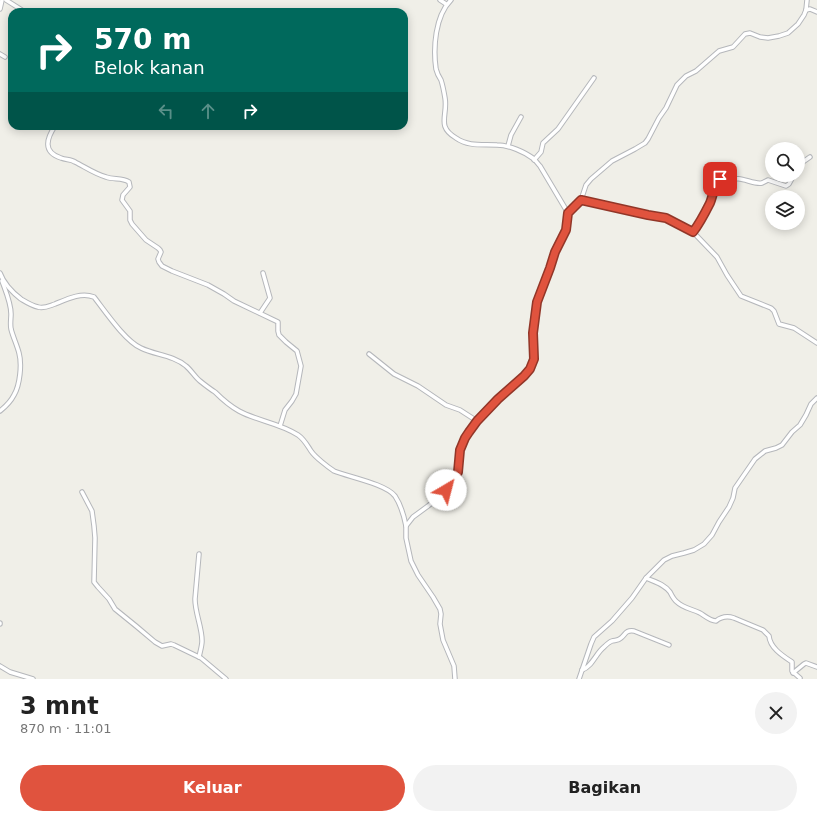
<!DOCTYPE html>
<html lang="id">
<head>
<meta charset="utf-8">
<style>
	body { margin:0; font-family:"DejaVu Sans",sans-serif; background:#f2f2f2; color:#222; height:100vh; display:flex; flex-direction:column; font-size:15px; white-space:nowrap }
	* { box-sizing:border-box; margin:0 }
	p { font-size:13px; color:#767676 }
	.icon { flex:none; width:22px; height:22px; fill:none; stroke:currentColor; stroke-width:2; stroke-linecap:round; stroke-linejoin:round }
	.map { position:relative; height:679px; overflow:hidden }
	.drawer { display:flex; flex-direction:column; background:#fff; flex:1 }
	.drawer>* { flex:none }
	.top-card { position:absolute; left:8px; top:8px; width:400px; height:122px; border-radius:12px; box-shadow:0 2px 10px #0003; background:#00695c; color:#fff; overflow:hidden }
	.controls { position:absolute; left:765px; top:142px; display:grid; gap:8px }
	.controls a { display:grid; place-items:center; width:40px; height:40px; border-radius:50%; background:#fff; box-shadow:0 2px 10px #0003; font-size:20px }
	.pin { position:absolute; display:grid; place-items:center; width:34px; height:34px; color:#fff; margin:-17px; border-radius:8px; box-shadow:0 2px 6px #0006 }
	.me { position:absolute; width:44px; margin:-22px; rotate:37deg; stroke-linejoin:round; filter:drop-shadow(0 0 3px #0008) }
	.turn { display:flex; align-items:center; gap:14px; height:84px; padding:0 20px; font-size:18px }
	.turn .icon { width:52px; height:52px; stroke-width:2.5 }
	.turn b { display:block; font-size:28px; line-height:34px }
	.lanes { display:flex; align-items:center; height:38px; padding:0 20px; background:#0003; justify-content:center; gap:20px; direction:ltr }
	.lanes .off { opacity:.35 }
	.round { display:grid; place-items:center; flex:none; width:42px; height:42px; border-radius:21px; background:#f2f2f2 }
	.summary { display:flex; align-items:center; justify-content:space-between; height:68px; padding:0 20px }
	h1 { font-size:24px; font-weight:700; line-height:30px }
	.action { display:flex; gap:8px; margin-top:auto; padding:8px 20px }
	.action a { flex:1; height:46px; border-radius:24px; background:#e0533e; color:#fff; font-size:16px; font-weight:700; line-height:46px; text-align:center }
	.action a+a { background:#f2f2f2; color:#222 }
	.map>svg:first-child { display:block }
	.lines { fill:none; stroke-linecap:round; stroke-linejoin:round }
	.street-casing { stroke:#b5b7bb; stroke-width:5.5 }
	.street { stroke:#fff; stroke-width:3.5 }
	.route-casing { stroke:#923628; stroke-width:10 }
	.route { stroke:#e0533e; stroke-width:7 }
</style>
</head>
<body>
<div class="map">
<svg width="817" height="679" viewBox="0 0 817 679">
	<rect width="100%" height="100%" fill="#f0efe8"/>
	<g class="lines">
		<defs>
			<g id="street">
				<polyline points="6,0 25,12"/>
				<polyline points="440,0 446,4"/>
				<path d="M451,0C435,16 433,48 436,69C437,73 439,77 441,80C443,86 444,92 445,98C448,116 436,126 456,138C469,147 483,144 497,145C509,145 525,152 534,159C536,161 538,164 540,166L568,213L566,229L555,252L550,268L543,285L536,306L533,333V359L531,369L524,377L502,396L477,421L465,438L460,450L458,472L453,481L438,498L428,506L413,517L406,526V538L411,561L418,575L433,597L440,609L441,614L440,624L443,640L454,666L455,679"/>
				<polyline points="0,9 2,0"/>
				<polyline points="806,10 810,9 817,12"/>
				<polyline points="0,54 5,57"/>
				<path d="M55,126C47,138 42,152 61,158C66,160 71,159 75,162C85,167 95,174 106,177C114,180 122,177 129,182L130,187L123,195L122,200L130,211V220L132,224L146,240L158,248L160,250L161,252L158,259L159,262L162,266L172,271L208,285L224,294L234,301L278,322V331L279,335L286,342L297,351L301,366L296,394L292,401L285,410L280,426"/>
				<polyline points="508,146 511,135 521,117"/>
				<polyline points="534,160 541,152 543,143 558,129 594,78"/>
				<polyline points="798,167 800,164 810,157"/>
				<polyline points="581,200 648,215 666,218 693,232 717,257 727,275 741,296 771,308 774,311 779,324 794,328 817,343"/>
				<polyline points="568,213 581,200 586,185 591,179 612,161 635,149 645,143 648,139 659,118 666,108 677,85 686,76 696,71 719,51 733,47 745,34 750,33 760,37 768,38 779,36 788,33 798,24 804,15 806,10 807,0"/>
				<path d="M693,232L705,213L719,179L729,181C739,174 752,185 762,183C764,182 766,181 768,180L786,186L789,184L794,175"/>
				<path d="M0,273C4,284 12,292 21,299C26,302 32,306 38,307C44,309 49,306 55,304C67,299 81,292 94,297C105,311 125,341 141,348C155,355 173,355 186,366C191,370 195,377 200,381C205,385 210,389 215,392C222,399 230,406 239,411C257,421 280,423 298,435C304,439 307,445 311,451C315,457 328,467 334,471C349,477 386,484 395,496C401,505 404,516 406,526"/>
				<polyline points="260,313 270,298 263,273"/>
				<polyline points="369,354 394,374 418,386 446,405 460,410 477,421"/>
				<path d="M0,411C5,407 11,401 14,395C20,385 22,364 19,353C17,345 13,337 11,329C10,324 11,319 11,314C11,303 6,292 2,281"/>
				<polyline points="82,492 92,511 94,526 95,538 94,582 98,587 109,599 115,609 136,626 155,642 162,646 171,644 174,645 201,658 226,679"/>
				<path d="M199,554L195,599C195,613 202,627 202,641C202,646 200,652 199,657"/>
				<path d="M646,578C655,582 664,584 670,592C672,596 674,600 677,602C683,608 692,609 700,613C705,616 710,621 716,621C721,617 728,616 734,618L763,630L769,636C770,648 783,656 792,662V671L800,678"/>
				<polyline points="0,623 0,624"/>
				<polyline points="0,666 10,672 33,679"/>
				<path d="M582,670C592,667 596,653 604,647C606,645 609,642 612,641C615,640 618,641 621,638C626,634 625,630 634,631L669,645"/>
				<polyline points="793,673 804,664 806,663 817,667"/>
				<polyline points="579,679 591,644 594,637 612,621 632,598 646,578 664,560 672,556 684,553 694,550 704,544 712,535 719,522 729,507 733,498 735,488 755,459 765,451 776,448 782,445 792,432 800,425 806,415 811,404 817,398"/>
			</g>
		</defs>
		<use href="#street" class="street-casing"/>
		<use href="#street" class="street"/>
	</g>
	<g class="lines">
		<defs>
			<path id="route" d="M446,490L453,481L458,472L460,450L465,438L469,432L477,421L498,399L524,376L530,369L534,359L533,333L537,302L550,268L555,252L566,230L568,213L581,200L648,215L666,218L693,232C700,223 705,213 710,203C713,196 714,185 720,179"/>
		</defs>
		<use href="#route" class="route-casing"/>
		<use href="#route" class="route"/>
	</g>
</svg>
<div class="controls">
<a><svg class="icon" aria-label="search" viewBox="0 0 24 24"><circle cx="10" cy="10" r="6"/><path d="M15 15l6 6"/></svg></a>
<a><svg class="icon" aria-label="layers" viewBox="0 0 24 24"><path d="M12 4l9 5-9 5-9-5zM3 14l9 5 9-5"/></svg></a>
</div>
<div class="pin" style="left:720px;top:179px;background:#d93025"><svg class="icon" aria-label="arrive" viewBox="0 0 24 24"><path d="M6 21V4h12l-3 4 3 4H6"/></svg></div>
<svg class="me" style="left:446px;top:490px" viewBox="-20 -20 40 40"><circle r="19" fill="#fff"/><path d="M0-13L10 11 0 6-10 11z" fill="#e0533e"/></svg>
<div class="top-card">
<div class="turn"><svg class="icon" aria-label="right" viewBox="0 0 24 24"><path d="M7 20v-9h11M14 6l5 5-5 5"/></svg><div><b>570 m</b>Belok kanan</div></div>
<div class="lanes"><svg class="icon off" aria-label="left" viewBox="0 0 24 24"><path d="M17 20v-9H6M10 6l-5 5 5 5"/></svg><svg class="icon off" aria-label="ahead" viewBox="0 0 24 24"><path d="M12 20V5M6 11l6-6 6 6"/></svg><svg class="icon" aria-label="right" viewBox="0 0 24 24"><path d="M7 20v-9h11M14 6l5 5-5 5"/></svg></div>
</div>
</div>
<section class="drawer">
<div class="summary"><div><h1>3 mnt</h1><p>870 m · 11:01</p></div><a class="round"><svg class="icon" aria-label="close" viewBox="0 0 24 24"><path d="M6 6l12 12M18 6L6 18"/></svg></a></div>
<div class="action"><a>Keluar</a><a>Bagikan</a></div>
</section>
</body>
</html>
